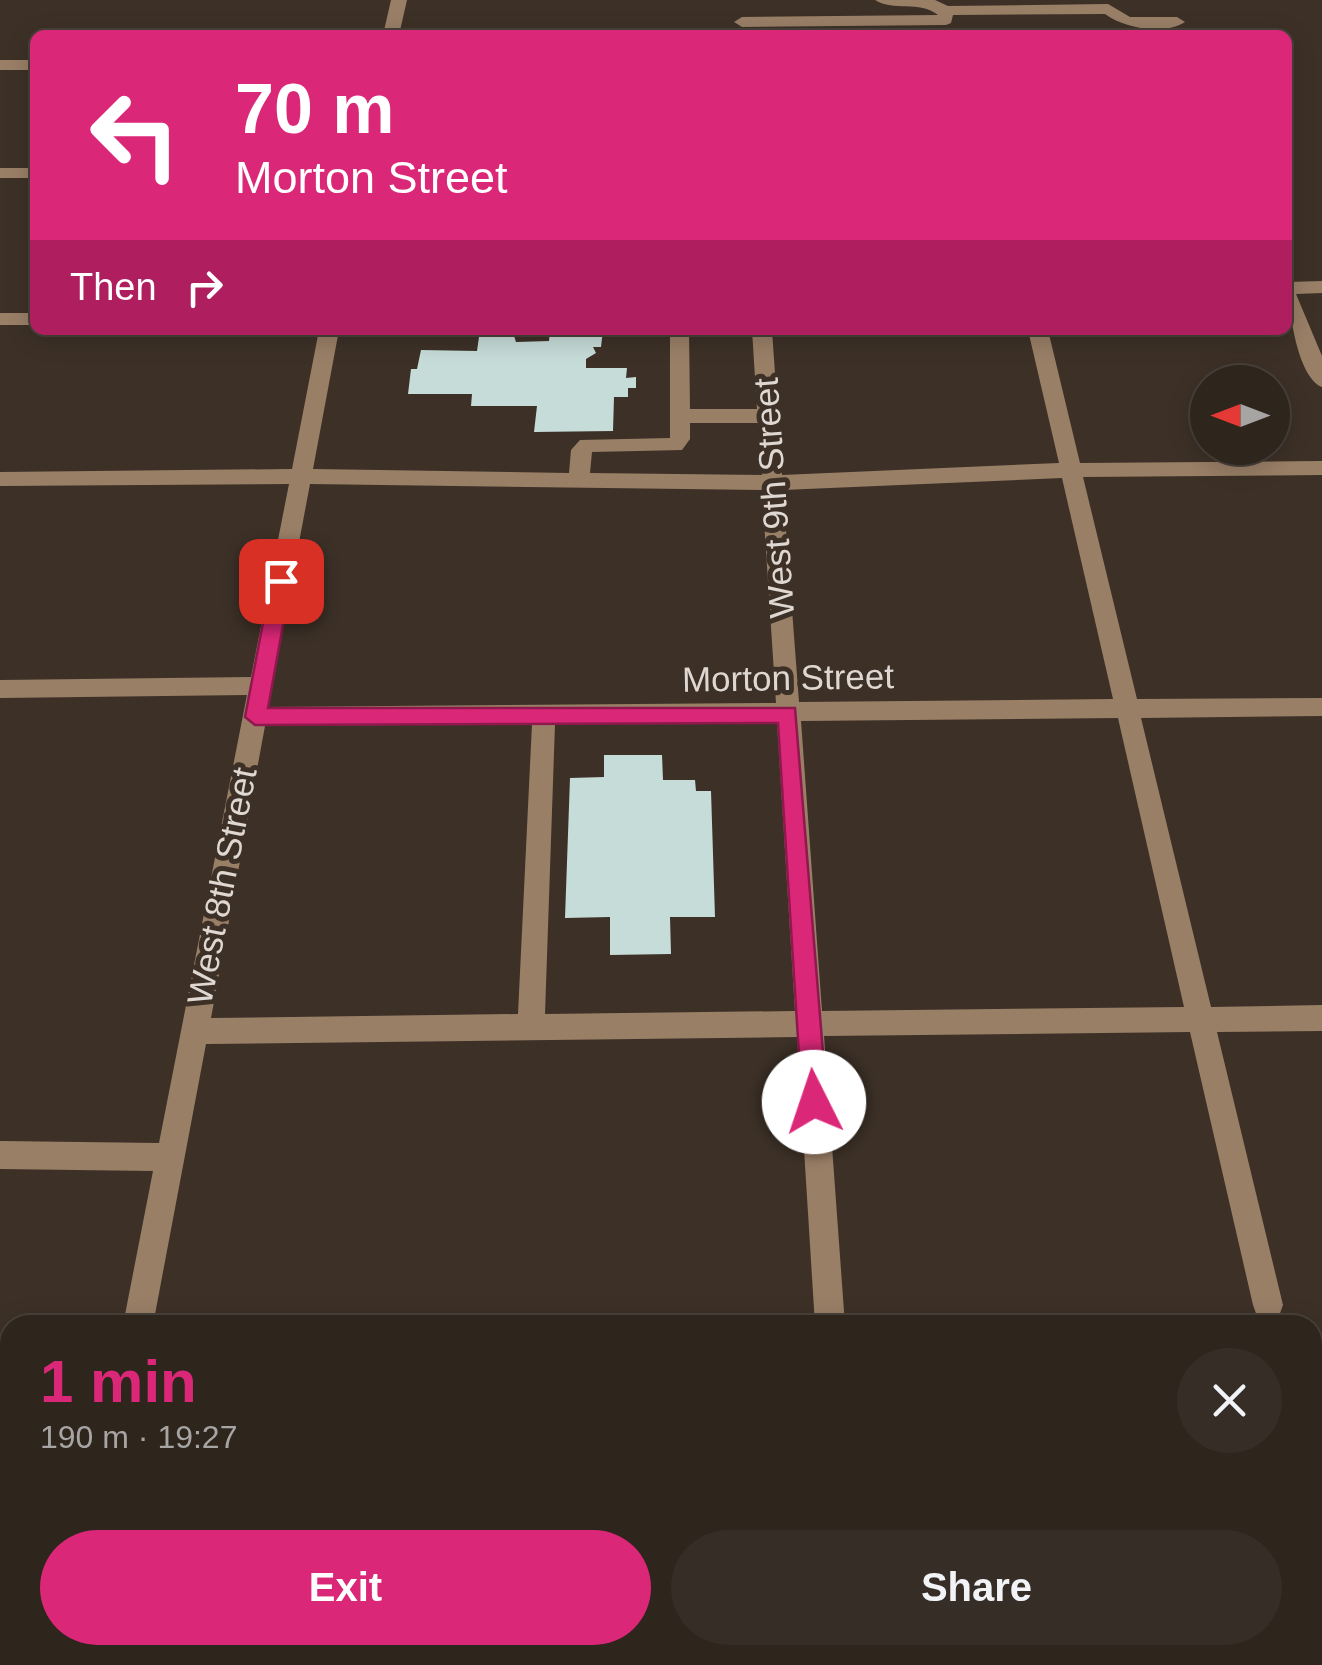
<!DOCTYPE html>
<html lang="en">
<head>
<meta charset="utf-8">
<style>
	body { margin:0; font-family:Helvetica,sans-serif; background:#362d26; color:#f1f3f6; height:100vh; display:flex; flex-direction:column; font-size:38px; white-space:nowrap }
	* { box-sizing:border-box; margin:0 }
	p { font-size:32px; color:#a7a5a4 }
	.icon { flex:none; width:55px; height:55px; fill:none; stroke:currentColor; stroke-width:2; stroke-linecap:round; stroke-linejoin:round }
	.map { position:relative; flex:1; overflow:hidden }
	.drawer { position:absolute; left:0px; top:1315px; width:1322px; height:350px; display:flex; flex-direction:column; background:#2e251d; border-radius:30px 30px 0 0; box-shadow:0 5px 25px #0003,0 0 0 2px #49423b }
	.drawer>* { flex:none }
	.banner { position:absolute; left:30px; top:30px; width:1262px; height:305px; border-radius:15px; box-shadow:0 5px 25px #0003,0 0 0 2px #49423b; background:#db2777; color:#fff; overflow:hidden }
	.needle { width:65px; rotate:270deg }
	.fabs { position:absolute; left:1190px; top:365px; display:grid; gap:20px }
	.fabs a { display:grid; place-items:center; width:100px; height:100px; border-radius:50%; background:#2e251d; box-shadow:0 5px 25px #0003,0 0 0 2px #49423b; font-size:50px }
	.pin { position:absolute; display:grid; place-items:center; width:85px; height:85px; color:#fff; margin:-42px; border-radius:20px; box-shadow:0 5px 15px #0006 }
	.me { position:absolute; width:110px; margin:-55px; rotate:356deg; stroke-linejoin:round; filter:drop-shadow(0 0 8px #0008) }
	.turn { display:flex; align-items:center; gap:35px; height:210px; padding:0 40px; font-size:45px }
	.turn .icon { width:130px; height:130px; stroke-width:2.5 }
	.turn b { display:block; font-size:70px; line-height:85px }
	.then { display:flex; align-items:center; height:95px; padding:0 40px; background:#0003; gap:20px; font-size:38px }
	.round { display:grid; place-items:center; flex:none; width:105px; height:105px; border-radius:52px; background:#362d26 }
	.summary { display:flex; align-items:center; justify-content:space-between; height:170px; padding:0 40px }
	h1 { font-size:60px; font-weight:600; line-height:75px; color:#db2777 }
	.primary-button { display:flex; gap:20px; margin-top:auto; padding:20px 40px }
	.primary-button a { flex:1; height:115px; border-radius:60px; background:#db2777; color:#fff; font-size:40px; font-weight:600; line-height:115px; text-align:center }
	.primary-button a+a { background:#362d26; color:#f1f3f6 }
	.map>svg:first-child { display:block }
	.building { fill:#c6dcd8 }
	.lines { fill:none; stroke-linecap:round; stroke-linejoin:round }
	.minor { fill:#9a7f67; fill-rule:evenodd }
	.rail-casing { stroke:#beb5ae; stroke-width:12 }
	.rail { stroke:#3d3127; stroke-width:9; stroke-dasharray:28; stroke-linecap:butt }
	.route { fill:#db2777; stroke:#8e194d; stroke-width:2.5 }
	.labels { text-anchor:middle; stroke-width:10; stroke-linejoin:round; paint-order:stroke }
	.street-label { font-size:35px; fill:#dfd7d1; stroke:#3d3127 }
</style>
</head>
<body>
<div class="map">
<svg width="1322" height="1665" viewBox="0 0 1322 1665">
	<rect width="100%" height="100%" fill="#3d3127"/>
	<g class="building">
		<polygon points="500,330 512,330 516,342 549,341 550,330 603,330 601,347 593,347 596,353 586,359 586,368 627,368 626,378 636,377 636,388 628,388 628,397 614,397 613,431 534,432 537,406 471,406 472,394 408,394 411,369 417,369 421,350 477,351 479,337 499,336"/>
		<polygon points="604,755 662,755 663,780 695,780 696,791 711,791 715,917 670,917 671,954 610,955 610,917 565,918 570,778 604,777"/>
		<polygon points="308,1655 739,1655 740,1665 307,1665"/>
	</g>
	<g class="lines">
		<g class="minor">
			<polygon points="391,0 407,0 399,35 383,35"/>
			<path d="M875,0H935L948,6L1108,4L1130,17H1177L1185,22C1164,36 1124,28 1105,14L953,15L951,23L946,25L742,27L734,22L742,17L938,15C919,0 894,12 875,0Z"/>
			<rect x="0" y="60" width="35" height="10"/>
			<rect x="0" y="168" width="35" height="10"/>
			<path d="M1322,281V293L1296,294L1322,356V387C1297,377 1288,307 1288,282Z"/>
			<rect x="0" y="313" width="35" height="12"/>
			<path d="M319,330H339L313,469L569,473L571,450L580,440L670,438V337L622,336L612,330H689L690,409H757L752,330H772L782,475L1059,463L1028,330H1048L1080,463L1322,461V475L1083,477L1137,699L1322,698V716L1141,718L1211,1007L1322,1005V1031L1217,1032L1283,1305L1279,1316L1268,1320L1257,1316L1253,1305L1190,1032L824,1036L845,1325H815L797,1037L206,1044L153,1325H123L153,1171L0,1169V1141L159,1143L247,695L0,698V680L251,677L289,484L0,486V472L292,469ZM690,423H758L762,475L590,473L592,452L682,450L690,439ZM1062,478L1113,699L799,702L783,490ZM310,484L762,490L776,703L268,707ZM1118,718L1184,1007L822,1011L801,721ZM777,722L795,1011L545,1014L555,724ZM532,724L518,1014L211,1018L265,726Z"/>
			<rect x="1312" y="1412" width="10" height="32"/>
			<polygon points="1312,1493 1322,1497 1322,1567 1312,1563"/>
			<rect x="0" y="1521" width="10" height="34"/>
			<polygon points="57,1655 91,1655 89,1665 55,1665"/>
			<polygon points="834,1655 868,1655 869,1665 835,1665"/>
		</g>
		<defs>
			<g id="rail">
				<polyline points="1312,1362 1322,1362"/>
				<polyline points="0,1365 10,1365"/>
			</g>
		</defs>
		<use href="#rail" class="rail-casing"/>
		<use href="#rail" class="rail"/>
	</g>
	<polygon class="route" points="281,573 291,581 268,708 795,708 827,1102 824,1111 814,1114 805,1111 802,1102 778,723 255,725 245,717 271,581"/>
	<g class="labels">
		<g class="street-label">
			<text transform="translate(774 498) rotate(-94)" y="12">West 9th Street</text>
			<text transform="translate(788 678) rotate(-1)" y="12">Morton Street</text>
			<text transform="translate(222 886) rotate(-79)" y="12">West 8th Street</text>
		</g>
	</g>
</svg>
<div class="fabs">
<a><svg class="needle" viewBox="-14 -14 28 28"><path d="M0-13l5 13h-10z" fill="#e53935"/><path d="M0 13l5-13h-10z" fill="#a7a5a4"/></svg></a>
</div>
<div class="pin" style="left:281px;top:581px;background:#d93025"><svg class="icon" aria-label="arrive" viewBox="0 0 24 24"><path d="M6 21V4h12l-3 4 3 4H6"/></svg></div>
<svg class="me" style="left:814px;top:1102px" viewBox="-20 -20 40 40"><circle r="19" fill="#fff"/><path d="M0-13L10 11 0 6-10 11z" fill="#db2777"/></svg>
<div class="banner">
<div class="turn"><svg class="icon" aria-label="left" viewBox="0 0 24 24"><path d="M17 20v-9H6M10 6l-5 5 5 5"/></svg><div><b>70 m</b>Morton Street</div></div>
<div class="then">Then<svg class="icon" aria-label="right" viewBox="0 0 24 24"><path d="M7 20v-9h11M14 6l5 5-5 5"/></svg></div>
</div>
<section class="drawer">
<div class="summary"><div><h1>1 min</h1><p>190 m · 19:27</p></div><a class="round"><svg class="icon" aria-label="close" viewBox="0 0 24 24"><path d="M6 6l12 12M18 6L6 18"/></svg></a></div>
<div class="primary-button"><a>Exit</a><a>Share</a></div>
</section>
</div>
</body>
</html>
